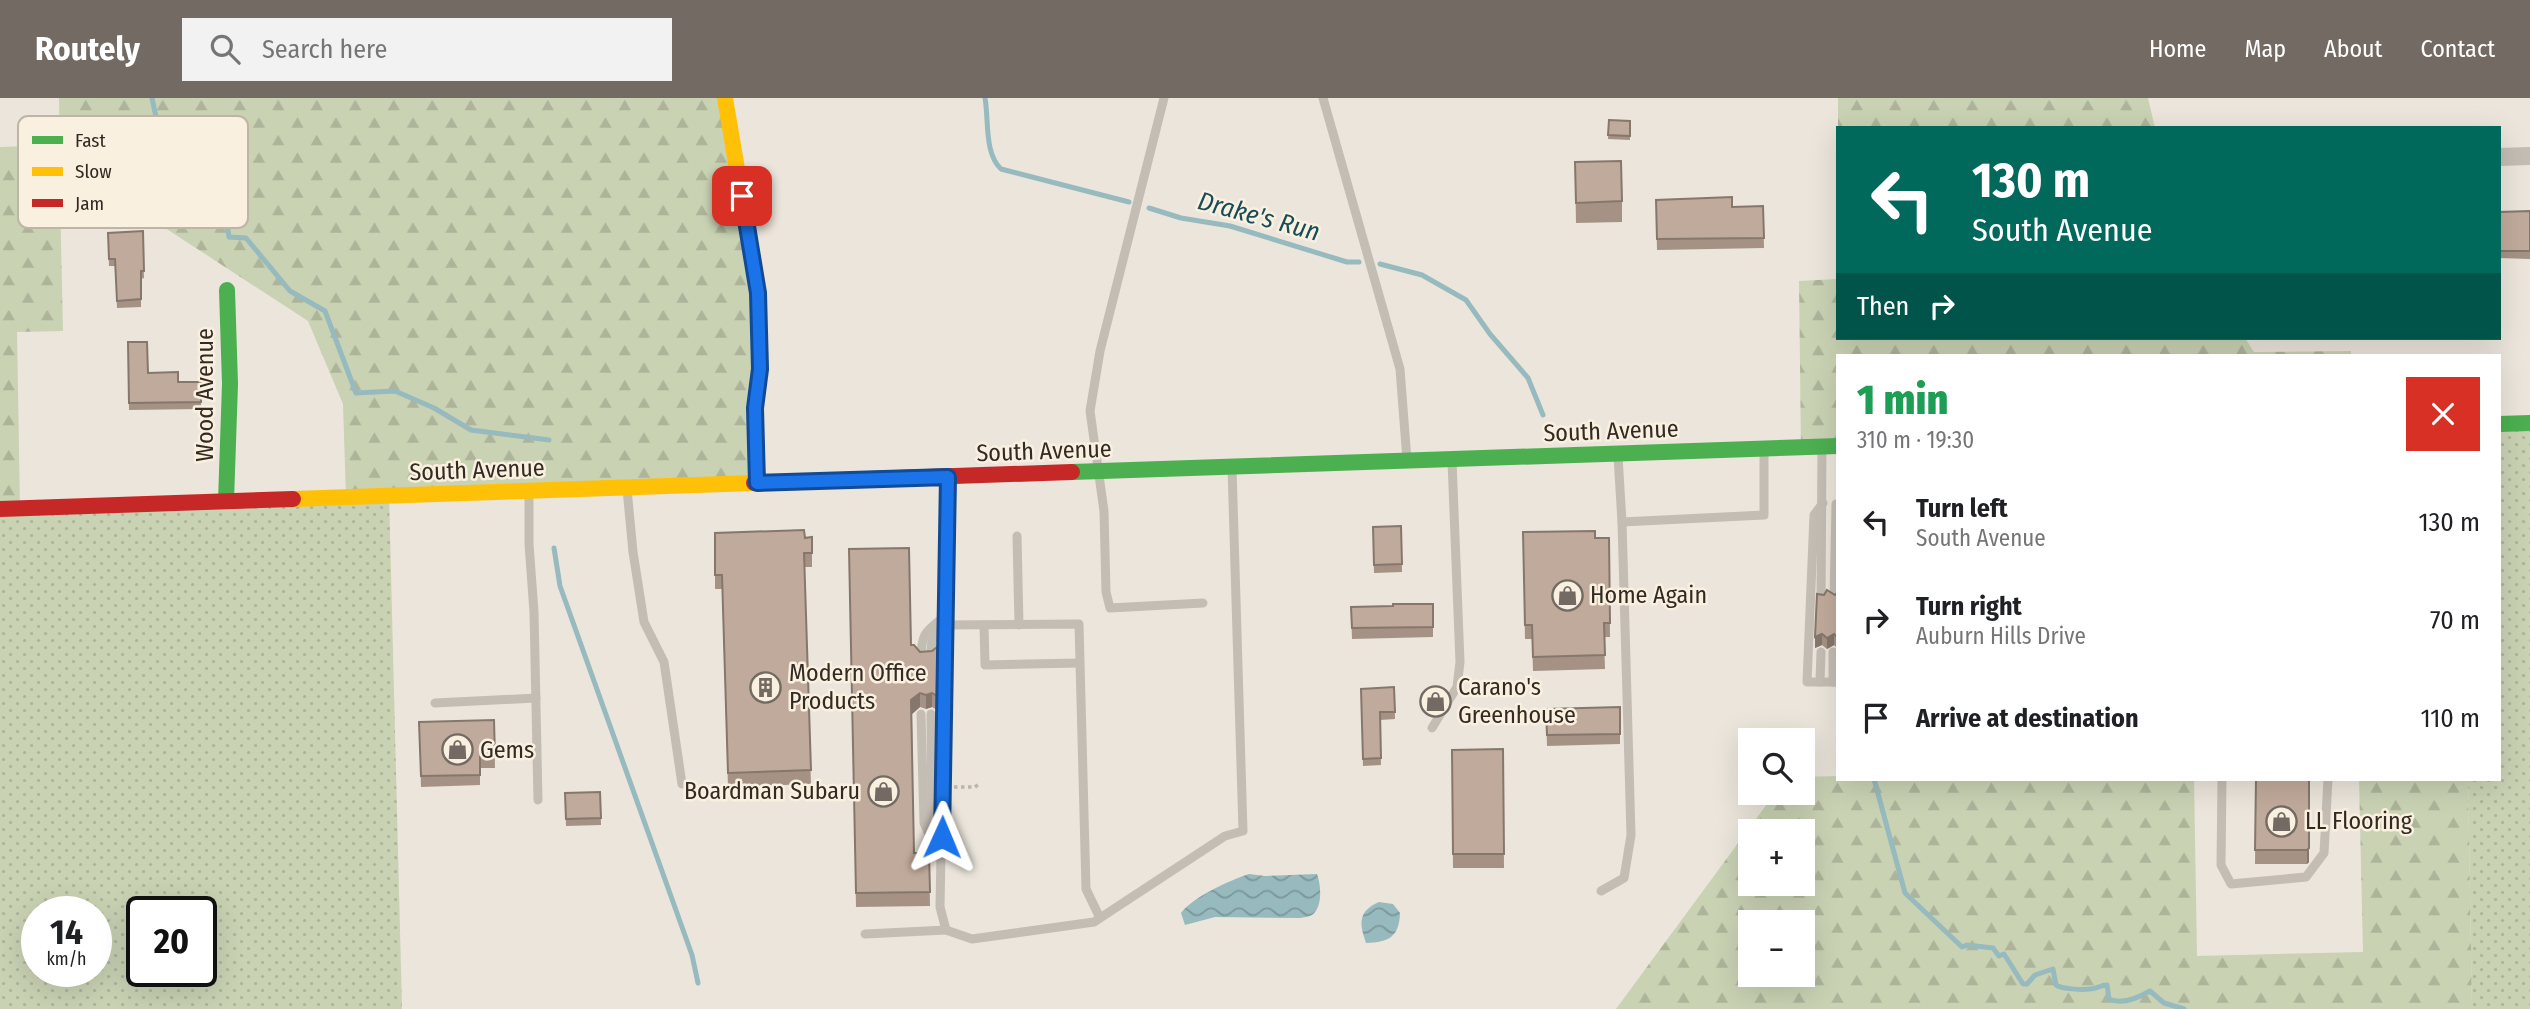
<!DOCTYPE html>
<html lang="en">
<head>
<meta charset="utf-8">
<style>
	body { margin:0; font-family:"Fira Sans Condensed",sans-serif; background:#f2f2f2; color:#202124; height:100vh; display:flex; flex-direction:column; font-size:26px; white-space:nowrap }
	* { box-sizing:border-box; margin:0 }
	p { font-size:23px; color:#757577 }
	.icon { flex:none; width:38px; height:38px; fill:none; stroke:currentColor; stroke-width:2; stroke-linecap:round; stroke-linejoin:round }
	.map { position:relative; flex:1; overflow:hidden }
	.drawer { position:absolute; left:1836px; top:256px; width:665px; height:427px; display:flex; flex-direction:column; background:#fff; border-radius:0px; box-shadow:0 7px 28px #0002 }
	.drawer>* { flex:none }
	.banner { position:absolute; left:1836px; top:28px; width:665px; height:214px; border-radius:0px; box-shadow:0 7px 28px #0002; background:#00695c; color:#fff; overflow:hidden }
	.fabs { position:absolute; left:1738px; top:630px; display:grid; gap:14px }
	.fabs a { display:grid; place-items:center; width:77px; height:77px; border-radius:0px; background:#fff; box-shadow:0 7px 28px #0002; font-size:35px }
	.speed { position:absolute; left:21px; top:798px; display:flex; gap:14px; font-size:35px; font-weight:700; text-align:center }
	.speed>* { display:grid; place-content:center; width:91px; height:91px; border-radius:50%; background:#fff; box-shadow:0 7px 28px #0002; line-height:1 }
	.speed small { font-size:18px; font-weight:400 }
	.speed .limit { border:4px solid #111; border-radius:10px; background:#fff; color:#111 }
	.pin { position:absolute; display:grid; place-items:center; width:60px; height:60px; color:#fff; margin:-30px; border-radius:14px; box-shadow:0 4px 10px #0006 }
	.me { position:absolute; width:77px; margin:-38px; rotate:1deg; stroke-linejoin:round; filter:drop-shadow(0 0 5px #0008) }
	.turn { display:flex; align-items:center; gap:24px; height:147px; padding:0 21px; font-size:32px }
	.turn .icon { width:91px; height:91px; stroke-width:2.5 }
	.turn b { display:block; font-size:49px; line-height:60px }
	.then { display:flex; align-items:center; height:66px; padding:0 21px; background:#0003; gap:14px; font-size:26px }
	.round { display:grid; place-items:center; flex:none; width:74px; height:74px; border-radius:0px; background:#f2f2f2 }
	.summary { display:flex; align-items:center; justify-content:space-between; height:119px; padding:0 21px }
	h1 { font-size:42px; font-weight:800; line-height:52px; color:#1e9e55 }
	ul { padding:0; list-style:none }
	li { display:flex; align-items:center; gap:21px; height:98px; padding:0 21px }
	li div { flex:1 }
	li b { display:block; font-size:26px }
	li em { font-style:normal }
	header { display:flex; align-items:center; gap:42px; box-sizing:border-box; height:98px; padding:0 35px; background:#736b63; color:#fff }
	header strong { font-size:33px }
	nav { display:flex; gap:38px; margin-inline-start:auto; font-size:24px }
	.search { width:490px; height:63px; background:#f2f2f2; display:flex; align-items:center; gap:18px; box-sizing:border-box; padding:0 24px; border-radius:0px; color:#757577; font-size:26px }
	.map>svg:first-child { display:block }
	.green { fill:url(#green-dots); fill-rule:evenodd }
	.forest { fill:url(#forest-firs); fill-rule:evenodd }
	.water { fill:url(#water-waves) }
	.lines { fill:none; stroke-linecap:round; stroke-linejoin:round }
	.stream { stroke:#96babe; stroke-width:5 }
	.path { stroke:#bdb5ad; stroke-width:3.5; stroke-dasharray:3.5 3.5; stroke-linecap:butt }
	.lane { stroke:#c4bdb4; stroke-width:9 }
	.street { stroke:#c4bdb4; stroke-width:18 }
	.fast { stroke:#4caf50; stroke-width:16 }
	.slow { stroke:#ffc107; stroke-width:16 }
	.jam { stroke:#c62828; stroke-width:16 }
	.wall { fill:#a59285 }
	.shaded-wall { fill:#86776c }
	.building { fill:#c0aa9b; stroke:#86776c; stroke-width:2 }
	.route-casing { stroke:#114b97; stroke-width:18 }
	.route { stroke:#1a73e8; stroke-width:12 }
	.labels { text-anchor:middle; stroke-width:5; stroke-linejoin:round; paint-order:stroke }
	.street-label { font-size:24px; fill:#332a23; stroke:#faf0e0 }
	.poi-label { font-size:24px; fill:#332a23; stroke:#faf0e0; text-anchor:start }
	.water-label { font-size:26px; font-style:italic; fill:#164d58; stroke:#faf0e0 }
	.key { fill:#faf0e0; stroke:#beb5a7; stroke-width:2 }
	.key-label { font-size:19px; fill:#332a23 }
</style>
</head>
<body>
<header>
<strong>Routely</strong>
<div class="search"><svg class="icon" aria-label="search" viewBox="0 0 24 24"><circle cx="10" cy="10" r="6"/><path d="M15 15l6 6"/></svg>Search here</div>
<nav><a>Home</a><a>Map</a><a>About</a><a>Contact</a></nav>
</header>
<div class="map">
<svg width="2530" height="911" viewBox="0 0 2530 911">
	<defs>
		<pattern id="green-dots" width="8" height="8" patternUnits="userSpaceOnUse" patternTransform="scale(1.75)"><rect width="8" height="8" fill="#c9d2b3"/><path d="M2 2h.1M6 6h.1" fill="none" stroke="#adb49a" stroke-width="1.8" stroke-linecap="round"/></pattern>
		<pattern id="forest-firs" width="22" height="20" patternUnits="userSpaceOnUse" patternTransform="scale(1.75)"><rect width="22" height="20" fill="#c9d2b3"/><path d="M5 1l3.5 6h-7zM16 11l3.5 6h-7z" fill="#adb49a"/></pattern>
		<pattern id="water-waves" width="16" height="10" patternUnits="userSpaceOnUse" patternTransform="scale(1.75)"><rect width="16" height="10" fill="#96babe"/><path d="M0 5q4-4 8 0t8 0" fill="none" stroke="#7b979a"/></pattern>
	</defs>
	<rect width="100%" height="100%" fill="#ebe5db"/>
	<g class="green">
		<polygon points="2530,325 2530,911 2472,911 2468,681 2499,681 2499,326"/>
		<path d="M389,397L402,911H0V411ZM37,814H96V873H37ZM142,814H201V873H142Z"/>
	</g>
	<g class="forest">
		<polygon points="59,0 725,0 758,195 757,385 346,399 343,306 308,223 116,98 60,100 63,233 17,234 20,410 0,411 0,49 60,47"/>
		<polygon points="1838,0 2148,0 2155,30 1838,30"/>
		<polygon points="1837,181 1838,240 2245,240 2254,254 2351,253 2351,257 1838,257 1837,348 1801,350 1799,183"/>
		<path d="M1837,678L1838,681H2194L2197,858L2363,854L2359,681H2468L2472,911H1616L1775,695H1802L1803,679ZM1750,733H1802V786H1750ZM1750,824H1802V877H1750Z"/>
	</g>
	<g class="water">
		<path d="M1249,776L1265,778L1317,776C1321,787 1323,809 1312,817C1308,819 1304,819 1300,820L1215,819L1185,827L1181,815C1193,799 1230,782 1249,776Z"/>
		<path d="M1379,804L1393,806L1400,815C1399,839 1389,844 1366,845C1359,825 1358,813 1379,804Z"/>
	</g>
	<g class="lines">
		<g class="stream">
			<polyline points="152,0 160,38 188,87 223,100 229,139 246,140 290,193 325,213 356,295 395,293 434,310 471,332 549,342"/>
			<path d="M985,0C989,22 984,55 1001,71L1129,104"/>
			<polyline points="1149,110 1181,120 1230,128 1347,164 1359,164"/>
			<polyline points="1380,166 1422,177 1466,202 1490,236 1528,280 1543,317"/>
			<polyline points="554,450 560,488 692,857 698,885"/>
			<path d="M1874,681L1905,795L1962,849L1967,847L1993,850L1999,858L2004,856L2023,886H2027L2035,877L2053,871L2056,887C2061,891 2083,892 2090,891C2097,891 2100,887 2107,887L2109,901C2122,907 2138,900 2150,893L2164,905L2184,911"/>
		</g>
		<polyline class="path" points="954,689 975,689 979,686"/>
		<g class="lane">
			<polyline points="1164,0 1100,253 1090,313 1104,413 1106,494 1110,510 1203,505"/>
			<polyline points="1323,0 1400,271 1407,362"/>
			<polyline points="1618,358 1622,424 1764,417 1764,353"/>
			<polyline points="948,380 940,809 946,832 972,841 1094,824 1225,738 1243,733 1232,370"/>
			<polyline points="627,391 633,454 644,524 664,564 682,686"/>
			<polyline points="529,395 529,446 534,514 538,702"/>
			<polyline points="1823,405 1814,417 1807,584 1838,584"/>
			<polyline points="1017,438 1019,527"/>
			<polyline points="1821,501 1822,351"/>
			<polyline points="1834,501 1836,406"/>
			<polyline points="984,527 985,567 1079,565"/>
			<polyline points="1833,554 1833,584"/>
			<path d="M921,561C921,536 925,534 944,519"/>
			<polyline points="930,561 932,542 944,527 1079,526 1086,791 1100,820"/>
			<polyline points="1820,584 1821,554"/>
			<polyline points="435,605 536,600"/>
			<polyline points="921,616 924,725 939,759"/>
			<polyline points="931,616 932,724 937,743"/>
			<polyline points="1432,630 1457,589 1460,564 1452,363"/>
			<polyline points="2222,681 2221,767 2231,786 2306,779 2324,755 2328,681"/>
			<polyline points="1601,793 1624,780 1631,737 1622,424"/>
			<polyline points="865,836 946,832"/>
		</g>
		<polyline class="street" points="2499,59 2530,58"/>
		<g class="fast">
			<polyline points="2499,326 2530,325"/>
			<polyline points="1072,374 1838,348"/>
			<polyline points="226,403 230,286 227,192"/>
		</g>
		<g class="slow">
			<polyline points="725,0 758,195 760,271 755,310 757,385"/>
			<polyline points="293,401 754,385"/>
		</g>
		<g class="jam">
			<polyline points="754,385 1072,374"/>
			<polyline points="0,411 293,401"/>
		</g>
	</g>
	<g class="wall">
		<polygon points="1609,22 1630,23 1630,42 1608,41"/>
		<polygon points="1575,64 1622,103 1622,124 1576,125"/>
		<polygon points="1656,102 1732,109 1763,108 1764,150 1657,152"/>
		<polygon points="2530,113 2530,161 2499,160 2499,114"/>
		<polygon points="143,133 144,180 141,181 141,209 117,210 115,168 109,168 108,135"/>
		<polygon points="128,244 148,275 178,284 201,284 201,311 129,312"/>
		<polygon points="1401,428 1402,474 1374,475 1373,429"/>
		<polygon points="1523,434 1595,440 1609,440 1610,539 1604,539 1605,571 1533,573 1532,541 1525,541"/>
		<polygon points="715,435 812,439 812,469 804,469 811,686 728,689 722,491 715,491"/>
		<polygon points="849,451 911,547 920,554 932,553 937,549 937,612 932,609 926,611 920,609 912,616 914,755 929,755 930,808 856,809"/>
		<polygon points="1838,494 1838,551 1834,547 1827,551 1822,547 1815,550 1835,497"/>
		<polygon points="1433,506 1433,539 1352,541 1351,509 1393,508"/>
		<polygon points="1394,589 1395,621 1380,622 1381,667 1363,668 1361,591"/>
		<polygon points="1546,611 1620,636 1620,646 1547,648"/>
		<polygon points="494,622 495,670 480,670 480,687 421,689 419,624"/>
		<polygon points="1503,651 1504,770 1453,770 1452,652"/>
		<polygon points="2256,681 2309,681 2309,764 2307,766 2255,766"/>
		<polygon points="600,694 601,727 566,728 565,695"/>
	</g>
	<g class="shaded-wall">
		<polygon points="1822,536 1822,547 1815,550 1815,539"/>
		<polygon points="1834,536 1834,547 1827,551 1827,540"/>
		<polygon points="920,595 920,609 911,617 911,602"/>
		<polygon points="932,595 932,609 926,611 926,597"/>
		<polygon points="2309,681 2309,764 2307,766 2307,752"/>
	</g>
	<g class="building">
		<polygon points="1609,22 1630,23 1630,38 1608,37"/>
		<polygon points="1621,63 1622,103 1576,105 1575,64"/>
		<polygon points="1732,99 1732,109 1763,108 1764,140 1657,141 1656,102"/>
		<polygon points="2530,113 2530,153 2499,153 2499,114"/>
		<polygon points="143,133 144,173 141,173 141,201 117,203 115,161 109,161 108,135"/>
		<polygon points="128,244 147,244 148,275 178,274 178,284 201,284 201,304 129,305"/>
		<polygon points="1401,428 1402,466 1374,467 1373,429"/>
		<polygon points="804,432 805,440 812,439 812,455 804,455 811,672 728,675 722,477 715,477 715,435"/>
		<polygon points="1595,433 1595,440 1609,440 1610,525 1604,525 1605,557 1533,559 1532,527 1525,527 1523,434"/>
		<polygon points="909,450 911,547 914,547 920,554 932,553 937,549 937,598 932,595 926,597 920,595 911,602 914,755 929,755 930,794 856,795 849,451"/>
		<polygon points="1827,492 1835,497 1838,494 1838,540 1834,536 1827,540 1822,536 1815,539 1817,496 1824,497"/>
		<polygon points="1393,506 1433,506 1433,529 1352,530 1351,509 1393,508"/>
		<polygon points="1394,589 1395,614 1380,614 1381,660 1363,661 1361,591"/>
		<polygon points="1620,609 1620,636 1547,637 1546,611"/>
		<polygon points="494,622 495,659 480,659 480,677 421,678 419,624"/>
		<polygon points="1503,651 1504,756 1453,756 1452,652"/>
		<polygon points="2256,681 2309,681 2309,750 2307,752 2255,752"/>
		<polygon points="600,694 601,720 566,721 565,695"/>
	</g>
	<g class="lines">
		<defs>
			<polyline id="route" points="742,98 758,195 760,271 755,310 757,385 948,379 942,739"/>
		</defs>
		<use href="#route" class="route-casing"/>
		<use href="#route" class="route"/>
	</g>
	<defs>
		<symbol id="shop-ring" viewBox="-11 -11 22 22"><circle r="9.5" fill="#faf0e0" stroke="#736b63" stroke-width="1.5"/><path d="M-5-2.5h2.3a2.7 3.5 0 0 1 5.4 0H5L5.5 6h-11ZM-1.5-2.5h3a1.5 2.3 0 0 0-3 0Z" fill="#736b63"/></symbol>
		<symbol id="building-ring" viewBox="-11 -11 22 22"><circle r="9.5" fill="#faf0e0" stroke="#736b63" stroke-width="1.5"/><path d="M-4-6H4V6H1V3H-1V6H-4ZM-2.5-4.3h1.7v1.8h-1.7ZM.8-4.3h1.7v1.8H.8ZM-2.5-1h1.7V.8h-1.7ZM.8-1h1.7V.8H.8Z" fill="#736b63"/></symbol>
	</defs>
	<g fill-rule="evenodd">
		<use href="#shop-ring" x="1550" y="480" width="35" height="35"/>
		<use href="#building-ring" x="748" y="572" width="35" height="35"/>
		<use href="#shop-ring" x="1418" y="586" width="35" height="35"/>
		<use href="#shop-ring" x="440" y="634" width="35" height="35"/>
		<use href="#shop-ring" x="866" y="676" width="35" height="35"/>
		<use href="#shop-ring" x="2264" y="706" width="35" height="35"/>
	</g>
	<g class="labels">
		<g class="street-label">
			<text transform="translate(205 297) rotate(-90)" y="8">Wood Avenue</text>
			<text transform="translate(1611 333) rotate(-2)" y="8">South Avenue</text>
			<text transform="translate(1044 353) rotate(-2)" y="8">South Avenue</text>
			<text transform="translate(477 372) rotate(-2)" y="8">South Avenue</text>
		</g>
		<g class="poi-label">
			<text x="1590" y="505">Home Again</text>
			<text x="789" y="583">Modern Office<tspan x="789" dy="28">Products</tspan></text>
			<text x="1458" y="597">Carano's<tspan x="1458" dy="28">Greenhouse</tspan></text>
			<text x="480" y="660">Gems</text>
			<text x="860" y="701" text-anchor="end">Boardman Subaru</text>
			<text x="2305" y="731">LL Flooring</text>
		</g>
		<g class="water-label">
			<text transform="translate(1259 118) rotate(15)" y="9">Drake's Run</text>
		</g>
	</g>
	<rect x="18" y="18" width="230" height="112" rx="10" class="key"/>
	<rect x="32" y="38" width="31" height="8" fill="#4caf50"/>
	<rect x="32" y="69" width="31" height="9" fill="#ffc107"/>
	<rect x="32" y="101" width="31" height="8" fill="#c62828"/>
	<g class="key-label">
		<text x="75" y="49">Fast</text>
		<text x="75" y="80">Slow</text>
		<text x="75" y="112">Jam</text>
	</g>
</svg>
<div class="fabs">
<a><svg class="icon" aria-label="search" viewBox="0 0 24 24"><circle cx="10" cy="10" r="6"/><path d="M15 15l6 6"/></svg></a>
<a>+</a>
<a>−</a>
</div>
<div class="speed"><div>14<small>km/h</small></div><div class="limit">20</div></div>
<div class="pin" style="left:742px;top:98px;background:#d93025"><svg class="icon" aria-label="arrive" viewBox="0 0 24 24"><path d="M6 21V4h12l-3 4 3 4H6"/></svg></div>
<svg class="me" style="left:942px;top:739px" viewBox="-20 -20 40 40"><path d="M0-17L14 15 0 8-14 15z" fill="#1a73e8" stroke="#fff" stroke-width="4"/></svg>
<div class="banner">
<div class="turn"><svg class="icon" aria-label="left" viewBox="0 0 24 24"><path d="M17 20v-9H6M10 6l-5 5 5 5"/></svg><div><b>130 m</b>South Avenue</div></div>
<div class="then">Then<svg class="icon" aria-label="right" viewBox="0 0 24 24"><path d="M7 20v-9h11M14 6l5 5-5 5"/></svg></div>
</div>
<section class="drawer">
<div class="summary"><div><h1>1 min</h1><p>310 m · 19:30</p></div><a class="round" style="background:#d93025;color:#fff"><svg class="icon" aria-label="close" viewBox="0 0 24 24"><path d="M6 6l12 12M18 6L6 18"/></svg></a></div>
<ul>
<li><svg class="icon" aria-label="left" viewBox="0 0 24 24"><path d="M17 20v-9H6M10 6l-5 5 5 5"/></svg><div><b>Turn left</b><p>South Avenue</p></div><em>130 m</em></li>
<li><svg class="icon" aria-label="right" viewBox="0 0 24 24"><path d="M7 20v-9h11M14 6l5 5-5 5"/></svg><div><b>Turn right</b><p>Auburn Hills Drive</p></div><em>70 m</em></li>
<li><svg class="icon" aria-label="arrive" viewBox="0 0 24 24"><path d="M6 21V4h12l-3 4 3 4H6"/></svg><div><b>Arrive at destination</b></div><em>110 m</em></li>
</ul>
</section>
</div>
</body>
</html>
